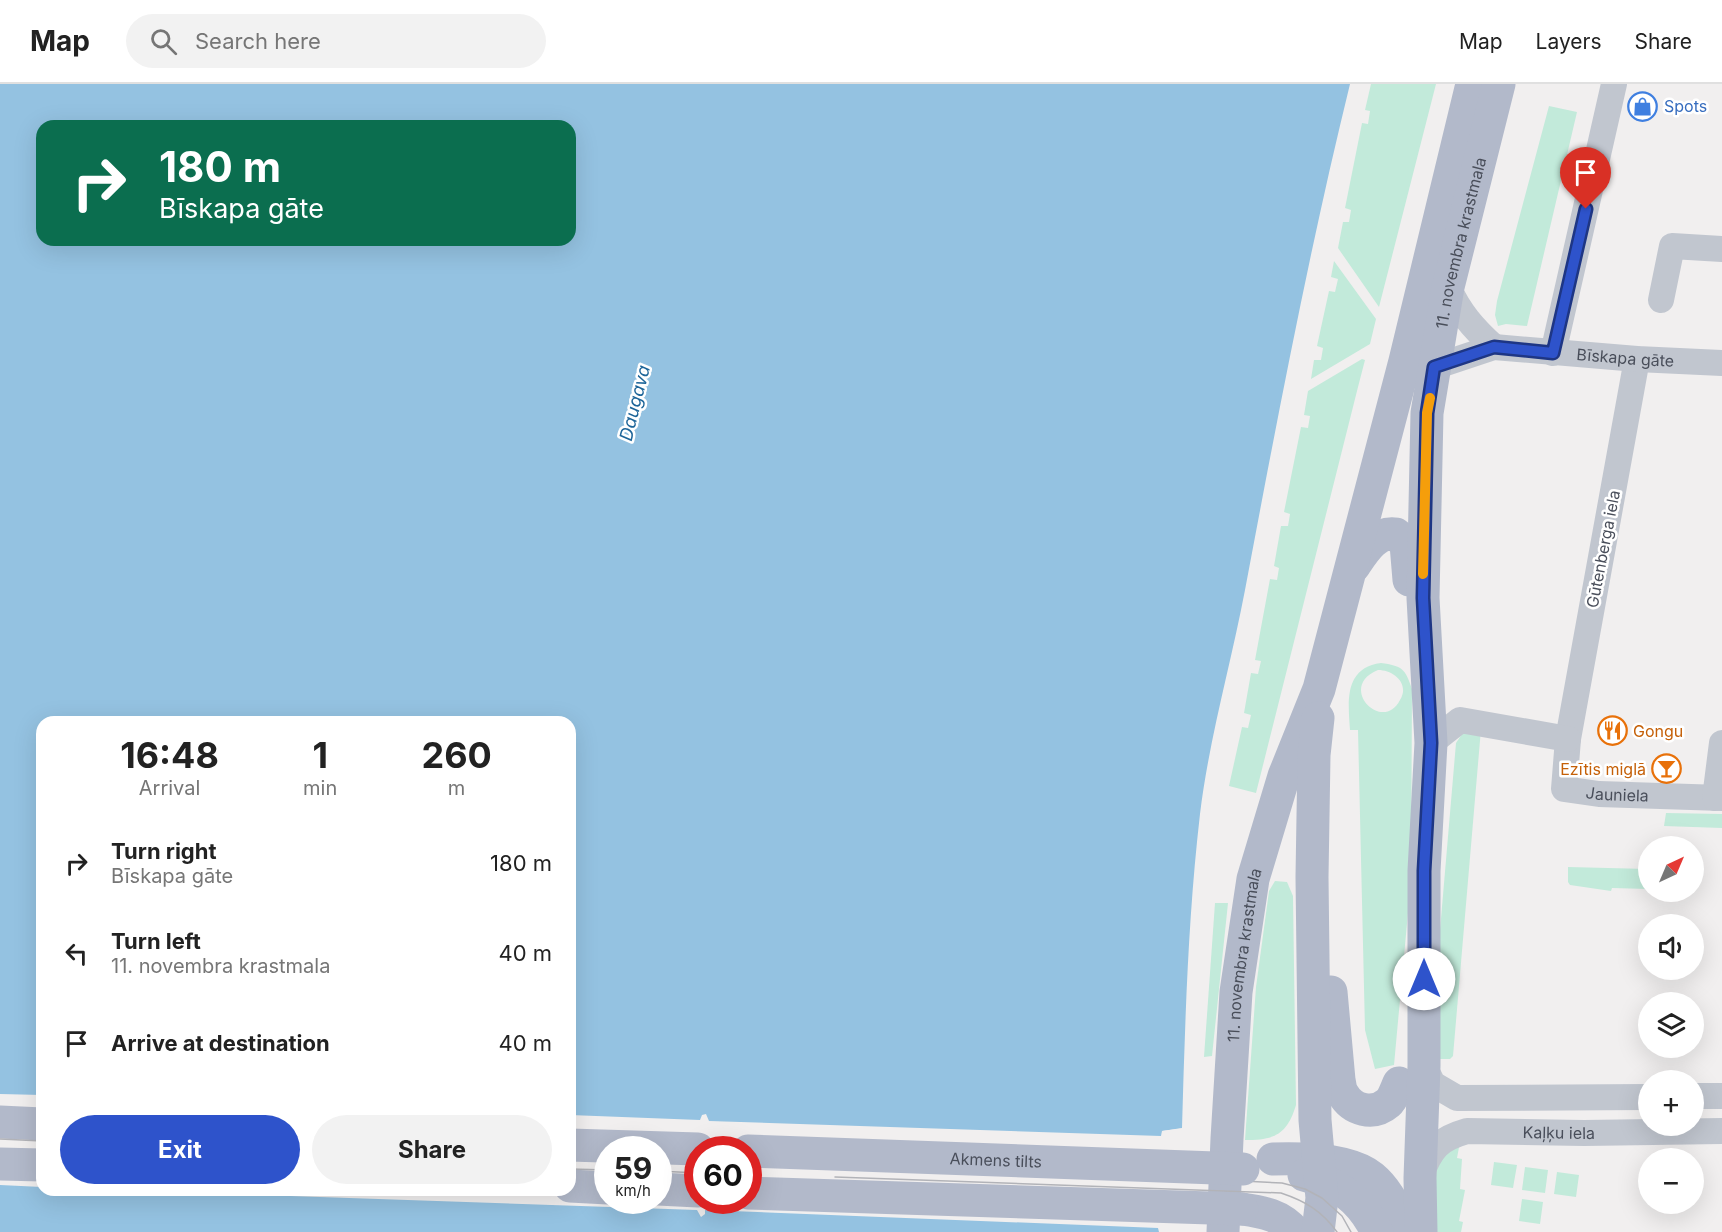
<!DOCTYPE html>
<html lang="en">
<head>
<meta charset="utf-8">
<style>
	body { margin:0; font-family:Inter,sans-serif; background:#f2f2f2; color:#222; height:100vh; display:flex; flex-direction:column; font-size:22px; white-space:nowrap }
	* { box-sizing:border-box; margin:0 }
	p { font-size:20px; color:#767676 }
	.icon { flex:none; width:33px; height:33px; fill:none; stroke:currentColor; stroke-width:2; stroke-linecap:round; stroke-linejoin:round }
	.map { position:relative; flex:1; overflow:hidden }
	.side { position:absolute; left:36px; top:632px; width:540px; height:480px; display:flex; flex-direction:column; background:#fff; border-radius:18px; box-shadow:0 6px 24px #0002 }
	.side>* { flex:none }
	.banner { position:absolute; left:36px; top:36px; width:540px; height:126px; border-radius:18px; box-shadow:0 6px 24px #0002; background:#0b6e4f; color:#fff; overflow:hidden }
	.needle { width:39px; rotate:44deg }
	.fabs { position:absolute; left:1638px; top:752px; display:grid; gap:12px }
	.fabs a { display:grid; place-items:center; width:66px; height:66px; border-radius:50%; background:#fff; box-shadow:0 6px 24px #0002; font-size:30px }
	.speed { position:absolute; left:594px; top:1052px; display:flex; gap:12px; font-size:30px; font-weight:700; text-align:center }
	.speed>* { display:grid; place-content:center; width:78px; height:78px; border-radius:50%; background:#fff; box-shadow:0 6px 24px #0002; line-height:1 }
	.speed small { font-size:15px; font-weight:400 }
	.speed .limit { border:9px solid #d22; background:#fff; color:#111 }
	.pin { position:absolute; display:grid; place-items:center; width:51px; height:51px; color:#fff; margin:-62px -26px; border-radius:50% 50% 50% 0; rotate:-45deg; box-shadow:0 0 6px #0007 }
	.pin .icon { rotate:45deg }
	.me { position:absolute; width:66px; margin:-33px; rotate:0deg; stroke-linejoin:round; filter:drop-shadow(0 0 4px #0008) }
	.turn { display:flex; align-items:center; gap:21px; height:126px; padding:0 24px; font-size:27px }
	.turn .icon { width:78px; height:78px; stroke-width:2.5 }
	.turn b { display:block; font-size:42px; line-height:51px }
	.eta { display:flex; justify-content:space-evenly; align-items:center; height:102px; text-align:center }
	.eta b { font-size:36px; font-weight:700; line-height:42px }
	.cta { display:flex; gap:12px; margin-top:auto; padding:12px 24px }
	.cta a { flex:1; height:69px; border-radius:36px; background:#2e53cb; color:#fff; font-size:24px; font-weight:700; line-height:69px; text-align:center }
	.cta a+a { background:#f2f2f2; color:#222 }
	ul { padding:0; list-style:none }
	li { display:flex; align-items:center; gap:18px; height:90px; padding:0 24px }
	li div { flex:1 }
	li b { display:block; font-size:22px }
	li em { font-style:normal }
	header { display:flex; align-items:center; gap:36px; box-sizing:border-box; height:84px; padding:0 30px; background:#fff; border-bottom:2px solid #e0e0e0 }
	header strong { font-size:28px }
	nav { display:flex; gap:33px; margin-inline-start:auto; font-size:21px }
	.search { width:420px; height:54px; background:#f2f2f2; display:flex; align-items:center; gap:15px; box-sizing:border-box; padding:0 21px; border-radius:33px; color:#767676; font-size:22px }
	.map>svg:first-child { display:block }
	.green { fill:#c2eada; fill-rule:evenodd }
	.water { fill:#94c2e1; fill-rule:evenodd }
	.pier { fill:#f1efef; fill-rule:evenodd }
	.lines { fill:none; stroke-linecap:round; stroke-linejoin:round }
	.minor { stroke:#c1c6cf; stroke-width:26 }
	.major { stroke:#b2b9ca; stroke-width:33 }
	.tram { stroke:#b2b3b8; stroke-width:1.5 }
	.major-bridge { stroke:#b2b9ca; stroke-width:33 }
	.route-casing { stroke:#1e3684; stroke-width:15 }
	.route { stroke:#2e53cb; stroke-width:10 }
	.slow { stroke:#f59e0b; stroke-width:10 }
	.labels { text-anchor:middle; stroke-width:5; stroke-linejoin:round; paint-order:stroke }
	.shop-label { font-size:16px; fill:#366cbe; stroke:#fff; text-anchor:start }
	.street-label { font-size:16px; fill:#494e5a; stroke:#fff }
	.food-label { font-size:16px; fill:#c56008; stroke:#fff; text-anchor:start }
	.water-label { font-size:18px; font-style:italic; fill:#1d6599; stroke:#fff }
</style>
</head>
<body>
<header>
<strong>Map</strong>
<div class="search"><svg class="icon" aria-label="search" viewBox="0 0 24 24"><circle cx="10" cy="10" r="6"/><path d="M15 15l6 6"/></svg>Search here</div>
<nav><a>Map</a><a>Layers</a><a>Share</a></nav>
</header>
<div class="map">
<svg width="1722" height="1148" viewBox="0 0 1722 1148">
	<rect width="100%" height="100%" fill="#f1efef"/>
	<g class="green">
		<polygon points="1371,0 1436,0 1379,223 1338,164 1343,138 1349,138 1351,126 1345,124 1362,39 1368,40 1370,27 1365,26"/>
		<polygon points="1549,22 1577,28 1527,242 1506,240 1498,242 1495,231 1497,217"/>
		<polygon points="1334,177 1376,235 1370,260 1311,295 1314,276 1321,276 1323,264 1317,262 1329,207 1335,208 1338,195 1331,193"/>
		<polygon points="1362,275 1365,276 1358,303 1256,709 1229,702 1242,643 1248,644 1251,631 1244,629 1251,589 1258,590 1261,577 1255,576 1270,495 1277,496 1279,484 1274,482 1281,442 1288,442 1290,430 1284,428 1301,343 1308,344 1310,332 1304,331 1308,307"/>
		<path d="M1381,579C1402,582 1405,584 1412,605L1411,796L1394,981L1375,985L1365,946L1358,646H1350C1348,617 1344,584 1381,579ZM1378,586C1394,586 1410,600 1400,616C1383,650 1336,603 1378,586Z"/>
		<polygon points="1481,645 1453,972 1450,975 1429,975 1456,659 1464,647"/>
		<polygon points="1666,729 1722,730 1722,744 1664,742"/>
		<polygon points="1568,783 1648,785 1648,805 1612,804 1611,807 1570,801 1568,798"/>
		<path d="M1275,797L1287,798L1293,812L1296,1021C1287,1051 1274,1056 1245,1056L1256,903L1269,807Z"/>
		<polygon points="1215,819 1228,819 1212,972 1204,973"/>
		<polygon points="1460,1058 1457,1074 1462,1075 1460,1105 1465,1106 1459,1137 1463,1138 1461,1148 1433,1148 1437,1073"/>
		<polygon points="1494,1078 1517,1081 1513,1104 1491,1101"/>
		<polygon points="1525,1083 1548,1086 1545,1109 1522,1106"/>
		<polygon points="1557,1088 1579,1091 1576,1113 1554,1110"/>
		<polygon points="1522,1115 1543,1118 1540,1140 1519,1137"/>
	</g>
	<path class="water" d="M0,0H1350C1309,167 1277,336 1245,506C1231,580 1209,655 1200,730C1188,834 1185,939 1182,1044L1162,1047L1159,1148H0ZM42,42H570V156H42ZM42,638H570V1106H42ZM608,1065H658V1116H608ZM698,1065H748V1116H698Z"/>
	<g class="pier">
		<polygon points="0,1010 42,1011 42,1103 0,1101"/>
		<path d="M706,1030L709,1037L1161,1052L1162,1047L1185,1044L1183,1046L1165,1050L1162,1148H1159L1158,1144L705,1126V1130L701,1133L697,1126L120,1106H570V1031L700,1036L702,1031ZM608,1065H658V1116H608ZM698,1065H748V1116H698Z"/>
	</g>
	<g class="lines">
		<g class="minor">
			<path d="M1448,203C1460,229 1473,244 1494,263"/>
			<polyline points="1661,216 1672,162 1722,165"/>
			<polyline points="1553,269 1614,0"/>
			<path id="s1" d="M1637,275L1568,655L1564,705L1599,710L1722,714"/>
			<path id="s2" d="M1434,283L1494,263L1637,275L1722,279"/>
			<polyline points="1431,659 1460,636 1568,655"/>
			<polyline points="1715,714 1722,659"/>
			<polyline points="1424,982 1433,1000 1457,1014 1648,1013"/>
			<polyline points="1694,1012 1722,1012"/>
			<path id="s3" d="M1421,1091C1431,1064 1439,1055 1467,1047L1584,1049L1722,1047"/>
		</g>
		<g class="major">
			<path d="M1354,482C1364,467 1376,447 1396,450L1406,460L1409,496"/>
			<path d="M1331,908L1339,996C1340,1000 1340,1006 1343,1010C1352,1026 1373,1032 1388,1019C1393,1015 1396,1005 1399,999"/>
			<polyline points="0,1038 42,1040"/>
			<polyline points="570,1061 698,1065"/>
			<path d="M1273,1075C1301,1074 1350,1075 1372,1093C1388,1106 1396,1126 1405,1143"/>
			<polyline points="0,1080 42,1081"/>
			<path d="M1304,1091C1339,1100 1360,1114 1377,1148"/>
			<polyline points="570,1102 608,1104"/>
			<polyline points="658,1105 698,1107"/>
			<path d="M1242,1125C1263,1128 1281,1131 1295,1148"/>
			<path id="s4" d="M1223,1148L1227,1055L1236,908L1253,795L1284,692L1319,605L1405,277L1472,0"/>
			<polyline points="1318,1148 1322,1114 1315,1036 1312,793 1314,671 1318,634"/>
			<path id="s5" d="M1421,1148L1420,1094L1424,982V787L1431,659L1423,514L1427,329L1448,203L1499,0"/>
		</g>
		<g class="tram">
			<polyline points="0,1055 42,1057"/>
			<polyline points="748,1082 1165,1093 1282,1099 1305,1105 1322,1114 1342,1132 1351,1148"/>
			<polyline points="570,1085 608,1086"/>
			<polyline points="658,1087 698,1089"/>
			<path d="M835,1093L1281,1109C1305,1117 1322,1127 1337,1148"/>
		</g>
		<g class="major-bridge">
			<path id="s6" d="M748,1067L1243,1085"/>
			<polyline points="748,1109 1242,1125"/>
		</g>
	</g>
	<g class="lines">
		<defs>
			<polyline id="route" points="1424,895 1424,787 1431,659 1423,514 1427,329 1434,283 1494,263 1553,269 1586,125"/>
		</defs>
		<use href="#route" class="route-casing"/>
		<use href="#route" class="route"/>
		<polyline class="slow" points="1423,490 1427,329 1430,314"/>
	</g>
	<defs>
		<symbol id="shop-ring" viewBox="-11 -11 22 22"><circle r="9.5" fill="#fff" stroke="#3f7fe0" stroke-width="1.5"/><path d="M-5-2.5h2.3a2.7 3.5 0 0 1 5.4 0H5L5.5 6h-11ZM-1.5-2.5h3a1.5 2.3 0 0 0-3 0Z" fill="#3f7fe0"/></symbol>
		<symbol id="restaurant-ring" viewBox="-11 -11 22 22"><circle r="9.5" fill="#fff" stroke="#e8710a" stroke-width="1.5"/><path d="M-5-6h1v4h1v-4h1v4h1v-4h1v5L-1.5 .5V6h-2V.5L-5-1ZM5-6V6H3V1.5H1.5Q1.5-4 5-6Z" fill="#e8710a"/></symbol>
		<symbol id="bar-ring" viewBox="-11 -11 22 22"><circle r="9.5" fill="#fff" stroke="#e8710a" stroke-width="1.5"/><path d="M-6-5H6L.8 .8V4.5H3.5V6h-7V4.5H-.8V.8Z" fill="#e8710a"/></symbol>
	</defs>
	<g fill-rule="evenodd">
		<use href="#shop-ring" x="1626" y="6" width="33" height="33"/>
		<use href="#restaurant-ring" x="1596" y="630" width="33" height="33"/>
		<use href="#bar-ring" x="1650" y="668" width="33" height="33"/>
	</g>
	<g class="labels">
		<g class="shop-label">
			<text x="1664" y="28">Spots</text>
		</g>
		<g class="street-label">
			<text dy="6" stroke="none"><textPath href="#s5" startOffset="993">11. novembra krastmala</textPath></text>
			<text dy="6" stroke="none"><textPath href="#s2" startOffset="195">Bīskapa gāte</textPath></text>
			<text transform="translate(1603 465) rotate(-79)" y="6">Gūtenberga iela</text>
			<text dy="6" stroke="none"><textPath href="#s1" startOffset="490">Jauniela</textPath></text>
			<text dy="6" stroke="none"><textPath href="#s4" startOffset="278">11. novembra krastmala</textPath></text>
			<text dy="6" stroke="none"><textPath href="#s3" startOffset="159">Kaļķu iela</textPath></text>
			<text dy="6" stroke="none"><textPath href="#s6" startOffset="248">Akmens tilts</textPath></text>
		</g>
		<g class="food-label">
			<text x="1633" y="653">Gongu</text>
			<text x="1646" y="691" text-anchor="end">Ezītis miglā</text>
		</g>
		<g class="water-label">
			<text transform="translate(635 319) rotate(-76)" y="6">Daugava</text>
		</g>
	</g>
</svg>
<div class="fabs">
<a><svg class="needle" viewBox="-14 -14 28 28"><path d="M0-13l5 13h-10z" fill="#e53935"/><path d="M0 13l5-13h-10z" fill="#767676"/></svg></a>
<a><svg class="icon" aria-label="sound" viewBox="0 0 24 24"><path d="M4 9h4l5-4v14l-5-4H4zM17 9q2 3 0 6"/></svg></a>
<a><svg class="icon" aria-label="layers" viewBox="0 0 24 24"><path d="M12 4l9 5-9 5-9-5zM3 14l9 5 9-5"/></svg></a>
<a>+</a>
<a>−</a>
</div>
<div class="speed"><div>59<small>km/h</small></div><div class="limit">60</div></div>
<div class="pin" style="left:1586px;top:125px;background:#d93025"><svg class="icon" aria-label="arrive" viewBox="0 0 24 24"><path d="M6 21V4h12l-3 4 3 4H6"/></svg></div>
<svg class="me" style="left:1424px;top:895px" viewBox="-20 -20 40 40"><circle r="19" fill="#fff"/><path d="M0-13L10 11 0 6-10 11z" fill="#2e53cb"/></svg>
<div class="banner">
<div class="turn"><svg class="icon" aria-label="right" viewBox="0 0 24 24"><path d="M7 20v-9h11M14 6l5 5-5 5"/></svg><div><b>180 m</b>Bīskapa gāte</div></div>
</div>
<section class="side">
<div class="eta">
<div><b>16:48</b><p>Arrival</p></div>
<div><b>1</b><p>min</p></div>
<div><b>260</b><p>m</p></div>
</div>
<ul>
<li><svg class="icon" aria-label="right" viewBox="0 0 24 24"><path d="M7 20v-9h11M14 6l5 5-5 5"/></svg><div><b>Turn right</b><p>Bīskapa gāte</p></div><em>180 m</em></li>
<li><svg class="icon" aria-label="left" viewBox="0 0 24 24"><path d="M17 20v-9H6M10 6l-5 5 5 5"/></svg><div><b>Turn left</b><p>11. novembra krastmala</p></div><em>40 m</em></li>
<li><svg class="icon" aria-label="arrive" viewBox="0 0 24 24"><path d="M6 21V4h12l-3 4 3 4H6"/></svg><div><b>Arrive at destination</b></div><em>40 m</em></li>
</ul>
<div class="cta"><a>Exit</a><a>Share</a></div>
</section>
</div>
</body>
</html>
